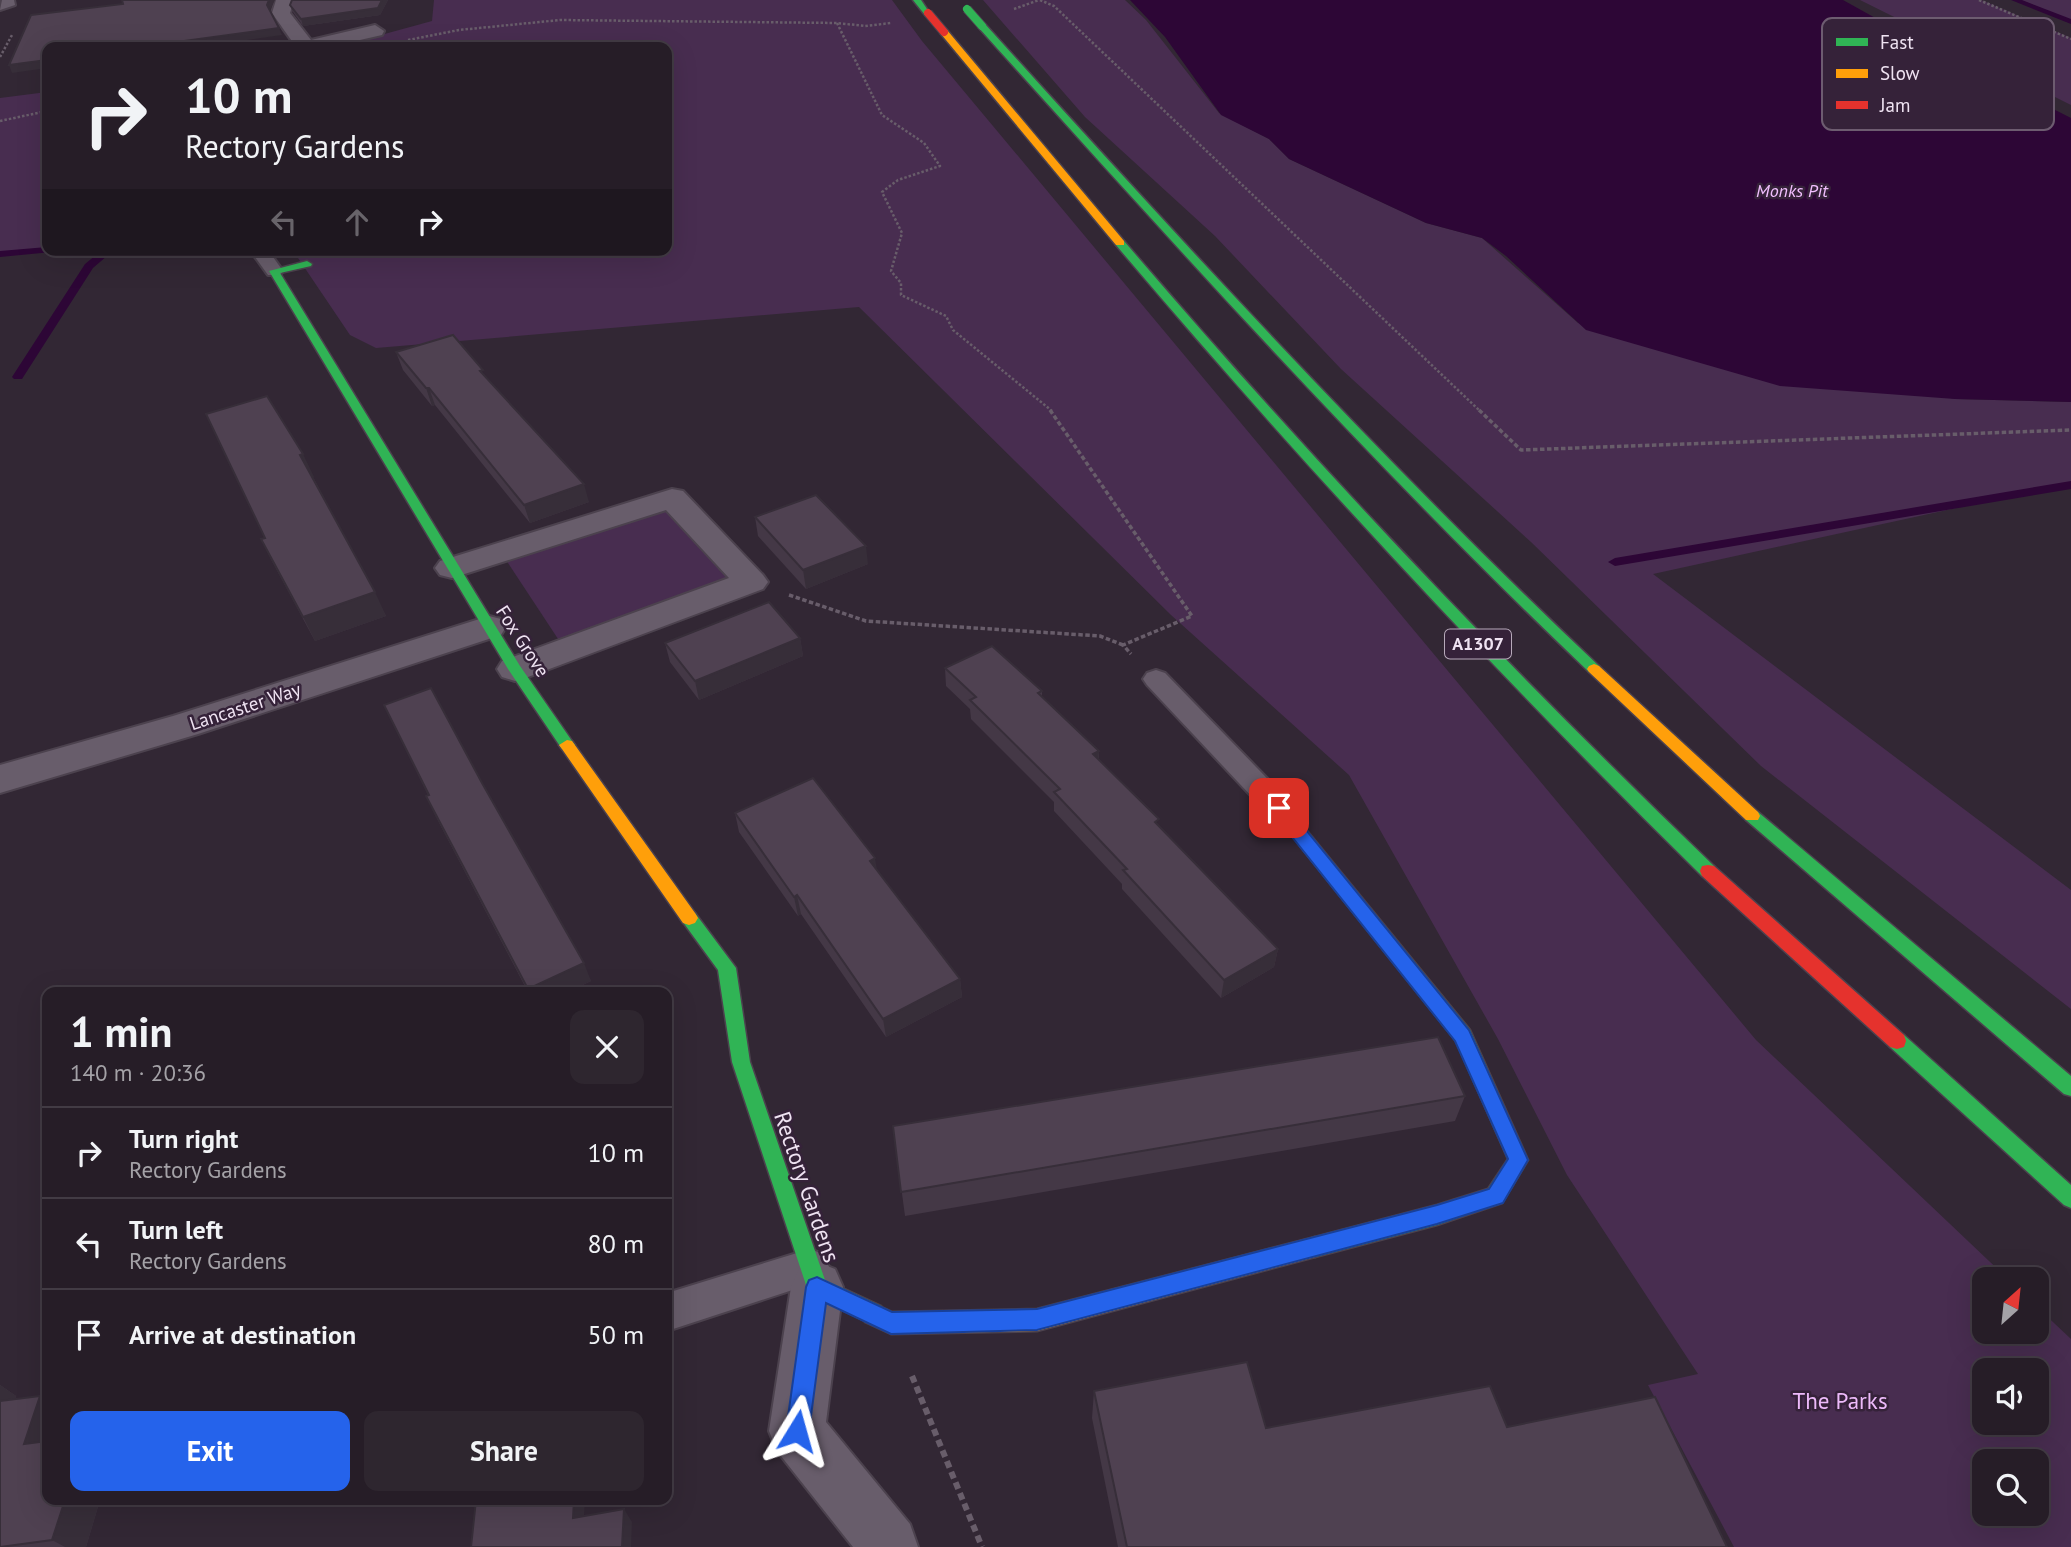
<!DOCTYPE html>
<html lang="en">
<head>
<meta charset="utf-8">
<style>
	body { margin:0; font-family:"PT Sans",sans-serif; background:#2e262f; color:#f1f3f6; height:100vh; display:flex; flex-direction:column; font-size:26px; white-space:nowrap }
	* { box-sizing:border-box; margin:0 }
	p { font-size:23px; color:#a4a2a7 }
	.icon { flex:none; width:38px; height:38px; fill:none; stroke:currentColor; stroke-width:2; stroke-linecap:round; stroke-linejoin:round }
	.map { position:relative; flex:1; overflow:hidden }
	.details { position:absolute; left:42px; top:987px; width:630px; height:518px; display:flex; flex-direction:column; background:#261d27; border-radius:14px; box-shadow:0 7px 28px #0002,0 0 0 2px #423b44 }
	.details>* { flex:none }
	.banner { position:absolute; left:42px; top:42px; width:630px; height:214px; border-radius:14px; box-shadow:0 7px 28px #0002,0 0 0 2px #423b44; background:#261d27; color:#f1f3f6; overflow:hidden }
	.needle { width:46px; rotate:27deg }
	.buttons { position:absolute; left:1972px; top:1267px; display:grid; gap:14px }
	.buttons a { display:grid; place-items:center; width:77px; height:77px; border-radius:14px; background:#261d27; box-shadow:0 7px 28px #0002,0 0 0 2px #423b44; font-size:35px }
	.pin { position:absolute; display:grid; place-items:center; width:60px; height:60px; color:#fff; margin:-30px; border-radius:14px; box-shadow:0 4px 10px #0006 }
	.me { position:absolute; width:77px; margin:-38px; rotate:8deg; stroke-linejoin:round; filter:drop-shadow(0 0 5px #0008) }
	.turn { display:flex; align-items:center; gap:24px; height:147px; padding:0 28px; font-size:32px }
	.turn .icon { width:91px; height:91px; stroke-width:2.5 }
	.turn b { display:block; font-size:49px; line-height:60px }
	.lanes { display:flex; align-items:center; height:66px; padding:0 28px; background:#0003; justify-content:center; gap:35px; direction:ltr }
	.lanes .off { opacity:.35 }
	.round { display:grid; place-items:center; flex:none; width:74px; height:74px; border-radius:14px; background:#2e262f }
	.overview { display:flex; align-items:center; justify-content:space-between; height:119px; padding:0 28px }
	h1 { font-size:42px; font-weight:600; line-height:52px }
	.action { display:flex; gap:14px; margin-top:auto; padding:14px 28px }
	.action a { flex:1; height:80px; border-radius:14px; background:#2563eb; color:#fff; font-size:28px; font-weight:600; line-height:80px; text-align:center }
	.action a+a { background:#2e262f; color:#f1f3f6 }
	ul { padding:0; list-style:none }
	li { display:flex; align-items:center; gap:21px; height:91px; padding:0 28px; border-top:2px solid #423b44 }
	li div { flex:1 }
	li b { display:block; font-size:26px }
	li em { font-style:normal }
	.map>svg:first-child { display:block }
	.green { fill:#482d50; fill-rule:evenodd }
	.water { fill:#2d0636 }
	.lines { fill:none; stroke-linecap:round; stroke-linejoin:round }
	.stream { fill:#2d0636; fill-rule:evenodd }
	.lane-casing { stroke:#4c424e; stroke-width:4 }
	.street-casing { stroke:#4c424e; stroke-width:4 }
	.fast-casing { stroke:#4c424e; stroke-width:3 }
	.slow-casing { stroke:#4c424e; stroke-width:3 }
	.jam-casing { stroke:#4c424e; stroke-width:3 }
	.path-far2 { stroke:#685d6a; stroke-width:2.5; stroke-dasharray:2.5 2; stroke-linecap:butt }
	.path-far1 { stroke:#685d6a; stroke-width:3.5; stroke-dasharray:4.5 2.5; stroke-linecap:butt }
	.path { stroke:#685d6a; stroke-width:6; stroke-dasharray:7 4.5; stroke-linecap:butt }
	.lane { fill:#685d6b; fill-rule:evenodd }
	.street { fill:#685d6b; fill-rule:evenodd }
	.fast { fill:#30b455; fill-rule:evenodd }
	.slow { fill:#ff9f0a; fill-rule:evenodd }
	.jam { fill:#e5322d; fill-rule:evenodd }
	.fast-bridge-casing { stroke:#4c424e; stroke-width:10; stroke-linecap:butt }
	.jam-bridge-casing { stroke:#4c424e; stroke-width:10; stroke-linecap:butt }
	.fast-bridge { stroke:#30b455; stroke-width:8 }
	.jam-bridge { stroke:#e5322d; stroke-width:8 }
	.wall { fill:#443846 }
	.shaded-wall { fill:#372e39 }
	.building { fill:#4f4151; stroke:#372e39; stroke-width:2 }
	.route { fill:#2563eb; stroke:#184099; stroke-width:2 }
	.labels { text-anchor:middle; stroke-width:5; stroke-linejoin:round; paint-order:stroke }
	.far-water-label { font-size:18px; font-style:italic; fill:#f1befe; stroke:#352239 }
	.shield { fill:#352239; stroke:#b7a9ba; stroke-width:2 }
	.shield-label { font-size:18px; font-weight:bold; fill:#efe3f2 }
	.street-label { font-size:19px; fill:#efe3f2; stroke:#352239 }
	.near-street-label { font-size:23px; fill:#efe3f2; stroke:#352239 }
	.near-park-label { font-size:23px; fill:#edbafa; stroke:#352239 }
	.key { fill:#352239; stroke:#6d5c70; stroke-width:2 }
	.key-label { font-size:19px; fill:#efe3f2 }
</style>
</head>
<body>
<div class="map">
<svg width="2071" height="1547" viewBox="0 0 2071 1547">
	<rect width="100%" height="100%" fill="#322734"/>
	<g class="green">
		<path d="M434,0H892L922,41L1756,1040L2008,1279H1984V1332H2037V1307L2071,1339V1547H1734L1648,1385L1698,1374L1567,1175L1498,1039L1349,775L1171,615L859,307L376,348L350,335L294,252L289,250H667V47H337L432,21ZM1984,1370H2037V1423H1984ZM1984,1461H2037V1514H1984Z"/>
		<polygon points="983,0 1125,0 1146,20 1219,113 1269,139 1289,159 1426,223 1482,238 1578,323 1955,399 2071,402 2071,483 1653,574 2071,890 2071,1009 1761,766 1531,542 1341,369 1215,236 1085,117"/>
		<polygon points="1860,0 1981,0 2071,38 2071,105"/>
		<polygon points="2020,0 2071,0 2071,20"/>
		<polygon points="47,92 47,248 0,253 0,98"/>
		<polygon points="669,505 737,580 564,648 506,560"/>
	</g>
	<polygon class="water" points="1130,0 1843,0 1897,30 2071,118 2071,402 1955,399 1780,386 1586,330 1506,256 1482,238 1426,223 1289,159 1269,139 1221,115 1165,37"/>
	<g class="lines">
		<g class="stream">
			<polygon points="2011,0 2022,0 2071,19 2071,24"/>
			<polygon points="47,247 47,250 53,250 52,252 0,257 0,251"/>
			<polygon points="102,250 114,250 93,268 22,379 14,379 12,377 85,264"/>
			<polygon points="2071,481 2071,489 1615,566 1608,562 1615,558"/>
		</g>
		<defs>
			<g id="lane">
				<polygon points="2,0 14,0 15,5 0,10"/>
				<polygon points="243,250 268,250 283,271 280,275 268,275 255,257"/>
				<polygon points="1156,670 1165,673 1289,801 1293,808 1289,815 1279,819 1269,815 1147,685 1143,679 1147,673"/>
				<polygon points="810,1249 823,1254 829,1267 823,1280 667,1331 667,1293"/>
			</g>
			<g id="street">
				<polygon points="276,0 294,0 290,13 311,40 375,25 384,31 382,35 329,47 296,47 272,13"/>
				<polygon points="672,489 683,491 763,575 768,582 763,589 528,677 515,681 502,677 497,669 502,661 729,578 666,510 452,578 440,575 435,568 440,561"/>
				<polygon points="489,616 501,619 506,627 501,635 198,734 0,793 0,765 173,716"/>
				<polygon points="817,1262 835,1269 843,1287 826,1422 910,1524 918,1547 853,1547 777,1451 769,1431 791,1287 799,1269"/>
			</g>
			<g id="fast">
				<polygon points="913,0 921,0 931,15 925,15"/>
				<path d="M979,24H985C1184,244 1383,462 1599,666L1601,669L1599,672H1589C1375,468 1177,248 979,28Z"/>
				<path d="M1116,241H1124C1310,459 1507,667 1714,866L1716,871L1714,876H1702C1497,674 1302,465 1116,245Z"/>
				<polygon points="307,261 312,264 311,266 280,273 520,666 572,741 575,745 572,749 562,749 508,669 269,271"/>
				<polygon points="1279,802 1285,804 1470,1030 1528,1160 1502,1203 1437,1225 1315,1257 1308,1254 1305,1247 1308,1240 1315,1237 1437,1205 1488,1189 1508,1159 1456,1041 1273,812 1271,808 1273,804"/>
				<polygon points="1752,810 1758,812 2071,1076 2071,1096 2064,1094 1746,820 1744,816 1746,812"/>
				<polygon points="689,911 695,913 736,968 750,1062 825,1280 881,1306 884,1314 881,1322 873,1325 809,1294 732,1062 718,970 680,918 683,913"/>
				<polygon points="1897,1033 1904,1035 2071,1185 2071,1208 2064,1205 1890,1047 1888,1041 1890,1035"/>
			</g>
			<g id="slow">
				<polygon points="941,30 947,30 1124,241 1124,245 1116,245 941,34"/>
				<polygon points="1594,664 1599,666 1758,812 1760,816 1758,820 1746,820 1589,672 1587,669 1589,666"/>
				<polygon points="567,740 572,741 695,913 698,918 695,923 689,925 683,923 562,749 559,745"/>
				<polygon points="1315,1237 1322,1240 1325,1247 1322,1254 1315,1257 1037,1331 891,1334 865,1322 862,1314 865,1306 873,1303 892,1312 1037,1309"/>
			</g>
			<polygon id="jam" points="1708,865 1714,866 1904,1035 1906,1041 1904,1047 1897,1049 1890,1047 1702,876 1700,871 1702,866"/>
		</defs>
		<use href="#lane" class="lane-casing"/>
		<use href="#street" class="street-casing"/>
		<use href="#fast" class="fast-casing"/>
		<use href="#slow" class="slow-casing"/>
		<use href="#jam" class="jam-casing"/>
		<g class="path-far2">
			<polyline points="1040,0 1054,6 1480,411"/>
			<polyline points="1979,0 2071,39"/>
			<polyline points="1014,9 1039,0"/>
			<polyline points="837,23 882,115 924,143 940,166 898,180 882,192 902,233 891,271 901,283 901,295 946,316 953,330 1052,411"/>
			<polyline points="408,40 459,30 560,20 837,23 865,26 891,23"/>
			<polyline points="0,57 12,35"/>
			<polyline points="0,121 47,111"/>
		</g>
		<g class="path-far1">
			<polyline points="1050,410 1192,616 1123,645 1131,654"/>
			<polyline points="1479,410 1521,450 2071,430"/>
			<polyline points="789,595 866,621 1100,636 1123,645"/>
		</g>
		<polyline class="path" points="912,1376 982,1547"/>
		<use href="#lane" class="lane"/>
		<use href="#street" class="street"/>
		<use href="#fast" class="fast"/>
		<use href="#slow" class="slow"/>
		<use href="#jam" class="jam"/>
		<defs>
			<polyline id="fast-bridge" points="967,9 982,26"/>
			<polyline id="jam-bridge" points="928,13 944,32"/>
		</defs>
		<use href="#fast-bridge" class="fast-bridge-casing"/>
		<use href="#jam-bridge" class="jam-bridge-casing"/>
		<use href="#fast-bridge" class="fast-bridge"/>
		<use href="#jam-bridge" class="jam-bridge"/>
	</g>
	<g class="wall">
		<polygon points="292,0 388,0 380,15 303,26 293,12 290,5"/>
		<polygon points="396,352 485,376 589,502 530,523 435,405 432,406 403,370"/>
		<polygon points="206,414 314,477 313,477 386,616 315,641 273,563 261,539 265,538"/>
		<polygon points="755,517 868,564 806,589 758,536"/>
		<polygon points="800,638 803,656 699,700 670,662 665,643"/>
		<polygon points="945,668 1042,691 1042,696 1099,751 1099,759 1158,826 1278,949 1274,967 1221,998 1122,889 1122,884 1054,811 1054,802 971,719 970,709 946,686"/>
		<polygon points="393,724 482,783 591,981 568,992 528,992 435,815 426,796 428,795"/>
		<polygon points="735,813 877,870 960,979 962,997 886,1037 801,914 798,916 739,832"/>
		<polygon points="1465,1096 1455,1121 905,1216 893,1126"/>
		<polygon points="0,1385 16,1396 15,1399 47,1500 100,1500 86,1547 0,1547"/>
		<polygon points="1094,1391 1266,1428 1507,1427 1727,1547 1118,1547 1092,1418"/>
	</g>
	<g class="shaded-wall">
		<polygon points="269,0 275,0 269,12 267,5"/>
		<polygon points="382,0 388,0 380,15 303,26 301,19"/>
		<polygon points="279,28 282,35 196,47 140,47"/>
		<polygon points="47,60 47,68 12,73 9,65"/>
		<polygon points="426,388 429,388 435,405 432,406"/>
		<polygon points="303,454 314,477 311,478 300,455"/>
		<polygon points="584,484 589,502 530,523 524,505"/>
		<polygon points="866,546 868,564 806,589 803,570"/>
		<polygon points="375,592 386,616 315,641 303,617"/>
		<polygon points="800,638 803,656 699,700 695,681"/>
		<polygon points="1099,751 1098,769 1093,754"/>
		<polygon points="875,858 878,876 870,861"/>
		<polygon points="797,895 801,914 798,916 794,897"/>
		<polygon points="1278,949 1274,967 1221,998 1224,980"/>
		<polygon points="584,963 591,981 568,992 529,992 528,989"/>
		<polygon points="960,979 962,997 886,1037 883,1019"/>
		<polygon points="0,1385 16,1396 6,1425 0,1421"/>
		<polygon points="40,1396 47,1401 47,1459 24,1444"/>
		<polygon points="65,1500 100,1500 86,1547 65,1547 52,1540"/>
		<polygon points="574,1500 585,1500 583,1530 573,1518"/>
		<polygon points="624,1509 632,1522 631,1547 622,1547"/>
	</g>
	<g class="building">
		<polygon points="122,0 269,0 267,5 279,28 140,47 47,47 47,60 9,65 31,15 123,4"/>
		<polygon points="292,0 382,0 378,8 301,19 290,5"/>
		<polygon points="453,335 483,370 480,371 584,484 524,505 429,388 426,388 396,352"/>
		<polygon points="267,396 303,454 300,455 375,592 303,617 261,539 265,538 206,414"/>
		<polygon points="816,495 866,546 803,570 755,517"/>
		<polygon points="769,602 800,638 695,681 665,643"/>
		<polygon points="992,646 1042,691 1038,693 1099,751 1093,754 1159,819 1155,822 1278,949 1224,980 1123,870 1127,869 1054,792 1060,789 970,700 976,697 945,668"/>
		<polygon points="431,688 482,783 584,963 528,989 426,796 429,795 384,705"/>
		<polygon points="813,778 875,858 870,861 960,979 883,1019 797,895 794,897 735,813"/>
		<polygon points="1438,1037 1465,1096 901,1192 893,1126"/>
		<polygon points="1247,1362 1266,1428 1490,1386 1507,1427 1655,1397 1727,1547 1127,1547 1094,1391"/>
		<polygon points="40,1396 24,1444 47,1441 47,1500 65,1500 52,1540 0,1547 0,1401"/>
		<polygon points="476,1500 574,1500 573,1518 624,1509 622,1547 471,1547"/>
	</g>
	<polygon class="route" points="1279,802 1285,804 1469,1030 1528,1160 1503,1203 1437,1224 1037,1330 891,1334 826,1303 809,1431 805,1439 797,1443 789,1439 786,1431 806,1287 809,1280 817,1277 892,1312 1037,1309 1437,1205 1489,1189 1508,1159 1455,1041 1273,813 1271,808"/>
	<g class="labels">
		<g class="far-water-label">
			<text x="1792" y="197">Monks Pit</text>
		</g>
		<rect class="shield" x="1445" y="629.5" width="66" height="29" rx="5"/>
		<g class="shield-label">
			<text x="1478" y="650">A1307</text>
		</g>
		<g class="street-label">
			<text transform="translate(523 641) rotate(57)" y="7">Fox Grove</text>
			<text transform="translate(245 706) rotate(-18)" y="7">Lancaster Way</text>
		</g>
		<g class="near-street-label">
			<text transform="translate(807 1187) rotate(71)" y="8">Rectory Gardens</text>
		</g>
		<g class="near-park-label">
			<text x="1840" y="1409">The Parks</text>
		</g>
	</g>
	<rect x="1822" y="18" width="232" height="112" rx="10" class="key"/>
	<rect x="1836" y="38" width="32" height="8" fill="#30b455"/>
	<rect x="1836" y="69" width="32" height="9" fill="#ff9f0a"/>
	<rect x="1836" y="101" width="32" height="8" fill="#e5322d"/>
	<g class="key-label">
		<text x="1880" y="49">Fast</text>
		<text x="1880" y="80">Slow</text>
		<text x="1880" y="112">Jam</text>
	</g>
</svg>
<div class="buttons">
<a><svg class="needle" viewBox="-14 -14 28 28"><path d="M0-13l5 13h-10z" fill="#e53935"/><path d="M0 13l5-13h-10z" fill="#a4a2a7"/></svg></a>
<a><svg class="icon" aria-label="sound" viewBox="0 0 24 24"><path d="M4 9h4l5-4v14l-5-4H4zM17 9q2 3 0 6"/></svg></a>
<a><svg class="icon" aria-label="search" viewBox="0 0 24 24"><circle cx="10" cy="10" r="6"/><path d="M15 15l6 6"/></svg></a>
</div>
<div class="pin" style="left:1279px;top:808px;background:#d93025"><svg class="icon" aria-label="arrive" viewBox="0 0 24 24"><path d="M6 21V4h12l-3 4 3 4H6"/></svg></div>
<svg class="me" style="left:797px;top:1431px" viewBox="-20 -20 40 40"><path d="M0-17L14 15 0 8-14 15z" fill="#2563eb" stroke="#fff" stroke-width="4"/></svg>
<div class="banner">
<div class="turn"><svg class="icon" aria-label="right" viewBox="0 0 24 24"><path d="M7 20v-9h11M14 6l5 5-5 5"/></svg><div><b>10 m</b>Rectory Gardens</div></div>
<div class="lanes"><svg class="icon off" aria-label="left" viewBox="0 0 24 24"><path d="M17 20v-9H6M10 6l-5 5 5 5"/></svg><svg class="icon off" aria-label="ahead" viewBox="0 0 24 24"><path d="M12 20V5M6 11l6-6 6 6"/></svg><svg class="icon" aria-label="right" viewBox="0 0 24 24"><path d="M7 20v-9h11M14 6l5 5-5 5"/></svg></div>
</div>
<section class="details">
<div class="overview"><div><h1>1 min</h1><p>140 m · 20:36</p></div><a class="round"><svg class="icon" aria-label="close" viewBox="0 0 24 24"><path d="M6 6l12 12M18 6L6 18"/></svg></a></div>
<ul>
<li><svg class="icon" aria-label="right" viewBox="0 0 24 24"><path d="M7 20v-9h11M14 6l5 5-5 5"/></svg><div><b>Turn right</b><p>Rectory Gardens</p></div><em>10 m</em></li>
<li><svg class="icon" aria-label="left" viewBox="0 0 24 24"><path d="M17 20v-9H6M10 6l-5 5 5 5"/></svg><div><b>Turn left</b><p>Rectory Gardens</p></div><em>80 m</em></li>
<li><svg class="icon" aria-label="arrive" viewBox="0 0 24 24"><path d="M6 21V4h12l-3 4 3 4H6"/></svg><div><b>Arrive at destination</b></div><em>50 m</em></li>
</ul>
<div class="action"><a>Exit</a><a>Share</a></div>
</section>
</div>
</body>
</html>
